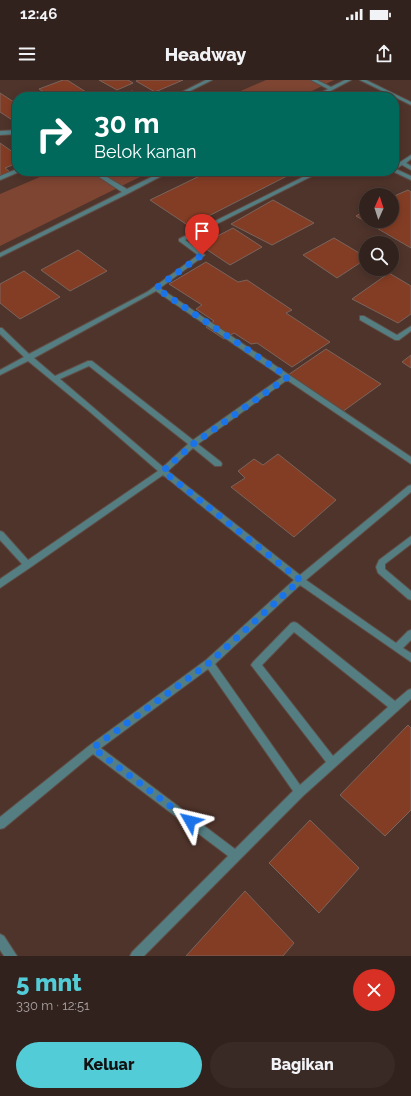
<!DOCTYPE html>
<html lang="id">
<head>
<meta charset="utf-8">
<style>
	body { margin:0; font-family:Raleway,sans-serif; background:#3a2a26; color:#f1f3f6; height:100vh; display:flex; flex-direction:column; font-size:15px; white-space:nowrap }
	* { box-sizing:border-box; margin:0 }
	p { font-size:13px; color:#a8a4a4 }
	.icon { flex:none; width:22px; height:22px; fill:none; stroke:currentColor; stroke-width:2; stroke-linecap:round; stroke-linejoin:round }
	.map { position:relative; height:876px; overflow:hidden }
	.side { display:flex; flex-direction:column; background:#32221d; flex:1 }
	.side>* { flex:none }
	.guide { position:absolute; left:12px; top:12px; width:387px; height:84px; border-radius:16px; box-shadow:0 2px 10px #0003,0 0 0 1px #4d3f3b; background:#00695c; color:#fff; overflow:hidden }
	.needle { width:26px; rotate:3deg }
	.tools { position:absolute; left:359px; top:108px; display:grid; gap:8px }
	.tools a { display:grid; place-items:center; width:40px; height:40px; border-radius:50%; background:#32221d; box-shadow:0 2px 10px #0003,0 0 0 1px #4d3f3b; font-size:20px }
	.pin { position:absolute; display:grid; place-items:center; width:34px; height:34px; color:#fff; margin:-41px -17px; border-radius:50% 50% 50% 0; rotate:-45deg; box-shadow:0 0 4px #0007 }
	.pin .icon { rotate:45deg }
	.me { position:absolute; width:44px; margin:-22px; rotate:307deg; stroke-linejoin:round; filter:drop-shadow(0 0 3px #0008) }
	.turn { display:flex; align-items:center; gap:14px; height:84px; padding:0 16px; font-size:18px }
	.turn .icon { width:52px; height:52px; stroke-width:2.5 }
	.turn b { display:block; font-size:28px; line-height:34px }
	.round { display:grid; place-items:center; flex:none; width:42px; height:42px; border-radius:21px; background:#3a2a26 }
	.headline { display:flex; align-items:center; justify-content:space-between; height:68px; padding:0 16px }
	h1 { font-size:24px; font-weight:800; line-height:30px; color:#52ccd6 }
	.button { display:flex; gap:8px; margin-top:auto; padding:8px 16px }
	.button a { flex:1; height:46px; border-radius:24px; background:#52ccd6; color:#111; font-size:16px; font-weight:800; line-height:46px; text-align:center }
	.button a+a { background:#3a2a26; color:#f1f3f6 }
	.status { display:flex; justify-content:space-between; align-items:center; height:28px; padding:0 20px; background:#32221d; direction:ltr }
	.status svg { height:11px; fill:currentColor }
	header { display:flex; justify-content:space-between; align-items:center; height:52px; padding:0 16px; background:#32221d; font-size:18px; font-weight:800 }
	.map>svg:first-child { display:block }
	.built { fill:#4f342b; fill-rule:evenodd }
	.green { fill:#7d4532 }
	.building { fill:#843d25; stroke:#7a645c }
	.lines { fill:none; stroke-linecap:round; stroke-linejoin:round }
	.service-casing { stroke:#604d46; stroke-width:2 }
	.service { fill:#547e82; fill-rule:evenodd }
	.route { stroke:#1a73e8; stroke-width:7; stroke-dasharray:0 12.6 }
</style>
</head>
<body>
<div class="status"><b>12:46</b><svg viewBox="0 0 49 12"><path d="M0 12V9h3v3zM5 12V6h3v6zM10 12V3h3v9zM15 12V0h3v12zM26 1h20v11H26zM47 4h2v5h-2z"/></svg></div>
<header><svg class="icon" aria-label="menu" viewBox="0 0 24 24"><path d="M4 6h16M4 12h16M4 18h16"/></svg>Headway<svg class="icon" aria-label="share" viewBox="0 0 24 24"><path d="M12 15V3M7 8l5-5 5 5M5 13v7h14v-7"/></svg></header>
<div class="map">
<svg width="411" height="876" viewBox="0 0 411 876">
	<rect width="100%" height="100%" fill="#422e27"/>
	<path class="built" d="M0,0H411V876H0ZM17,17H394V91H17ZM366,115H392V141H366ZM366,163H392V189H366Z"/>
	<g class="green">
		<polygon points="266,0 334,0 300,17 227,17"/>
		<polygon points="54,91 152,91 0,166 0,114"/>
	</g>
	<g class="building">
		<polygon points="63,0 67,0 94,17 52,17 39,9"/>
		<polygon points="99,0 128,0 133,3 117,10"/>
		<polygon points="138,0 183,0 155,12 136,1"/>
		<polygon points="132,11 143,17 118,17"/>
		<polygon points="0,13 17,24 17,43 0,32"/>
		<polygon points="0,63 17,75 17,83 5,88 10,92 0,97"/>
		<polygon points="210,91 279,91 287,96 189,146 150,120"/>
		<polygon points="408,110 411,112 411,168 356,136 366,130 366,141 392,141 392,117"/>
		<polygon points="273,120 314,143 272,165 231,144"/>
		<polygon points="233,148 262,167 230,185 200,165"/>
		<polygon points="334,158 366,177 366,179 337,198 303,175"/>
		<polygon points="78,170 107,191 70,211 41,190"/>
		<polygon points="206,182 238,202 247,200 292,230 286,233 330,262 292,287 257,263 251,264 234,253 224,259 206,247 214,241 196,229 202,225 169,204"/>
		<polygon points="24,191 60,217 20,239 0,223 0,204"/>
		<polygon points="389,193 411,206 411,234 398,243 352,219"/>
		<polygon points="326,269 381,304 342,332 288,295"/>
		<polygon points="411,275 411,288 402,282"/>
		<polygon points="278,374 336,420 294,457 231,407 245,398 238,391 254,379 263,385"/>
		<polygon points="408,645 411,648 411,730 385,756 340,715"/>
		<polygon points="310,740 359,788 319,833 269,783"/>
		<polygon points="245,811 294,863 283,876 186,876"/>
	</g>
	<g class="lines">
		<defs>
			<g id="service">
				<polygon points="206,0 212,0 178,17 172,17"/>
				<polygon points="311,0 317,0 331,7 345,0 351,0 319,17 313,17 328,9"/>
				<polygon points="360,0 366,0 411,22 411,25"/>
				<polygon points="17,50 17,54 0,55 0,51"/>
				<polygon points="411,75 411,79 406,83 411,86 411,90 402,85 396,89 411,96 411,100 392,91 394,91 394,86"/>
				<polygon points="17,89 17,91 20,91 19,92 0,100 0,96"/>
				<polygon points="90,91 97,91 127,109 164,91 171,91 129,113 0,177 0,173 122,112"/>
				<path d="M315,91H322L185,160L205,175L160,208L411,377V384L287,300L198,364L221,382L222,384L221,386H215L193,368L168,391L300,495L408,406L411,405V412L306,500L396,563L408,551L411,550V560L403,568L411,573V582L300,505L215,584L300,705L326,682L251,585L253,582L291,543L294,542L297,543L395,621L408,610L411,609V619L303,716L144,876H130L132,872L228,776L93,674L4,748L0,749V737L90,665L206,580L294,500L163,395L31,487L0,508V499L22,484L0,460V451L3,452L28,480L158,391L90,332L28,281L0,295V290L24,277L0,254V248H2L29,274L147,212L198,175L179,161V159ZM156,211L282,297L193,360L92,281H88L55,296L34,278ZM89,286L188,364L163,387L60,299ZM294,552L388,627L333,676L262,585ZM208,589L293,711L235,769L101,668Z"/>
				<polygon points="360,236 364,236 397,255 411,246 411,251 399,260 395,260 360,240"/>
				<polygon points="411,456 411,464 385,484 385,489 411,511 411,520 408,519 378,493 376,487 379,480"/>
				<polygon points="0,854 4,856 17,876 4,876 0,870"/>
			</g>
		</defs>
		<use href="#service" class="service-casing"/>
		<use href="#service" class="service"/>
	</g>
	<g class="lines">
		<polyline class="route" points="190,741 93,668 209,583 300,500 163,391 193,364 288,297 156,208 202,175"/>
	</g>
</svg>
<div class="tools">
<a><svg class="needle" viewBox="-14 -14 28 28"><path d="M0-13l5 13h-10z" fill="#e53935"/><path d="M0 13l5-13h-10z" fill="#a8a4a4"/></svg></a>
<a><svg class="icon" aria-label="search" viewBox="0 0 24 24"><circle cx="10" cy="10" r="6"/><path d="M15 15l6 6"/></svg></a>
</div>
<div class="pin" style="left:202px;top:175px;background:#d93025"><svg class="icon" aria-label="arrive" viewBox="0 0 24 24"><path d="M6 21V4h12l-3 4 3 4H6"/></svg></div>
<svg class="me" style="left:190px;top:741px" viewBox="-20 -20 40 40"><path d="M0-17L14 15 0 8-14 15z" fill="#1a73e8" stroke="#fff" stroke-width="4"/></svg>
<div class="guide">
<div class="turn"><svg class="icon" aria-label="right" viewBox="0 0 24 24"><path d="M7 20v-9h11M14 6l5 5-5 5"/></svg><div><b>30 m</b>Belok kanan</div></div>
</div>
</div>
<section class="side">
<div class="headline"><div><h1>5 mnt</h1><p>330 m · 12:51</p></div><a class="round" style="background:#d93025;color:#fff"><svg class="icon" aria-label="close" viewBox="0 0 24 24"><path d="M6 6l12 12M18 6L6 18"/></svg></a></div>
<div class="button"><a>Keluar</a><a>Bagikan</a></div>
</section>
</body>
</html>
